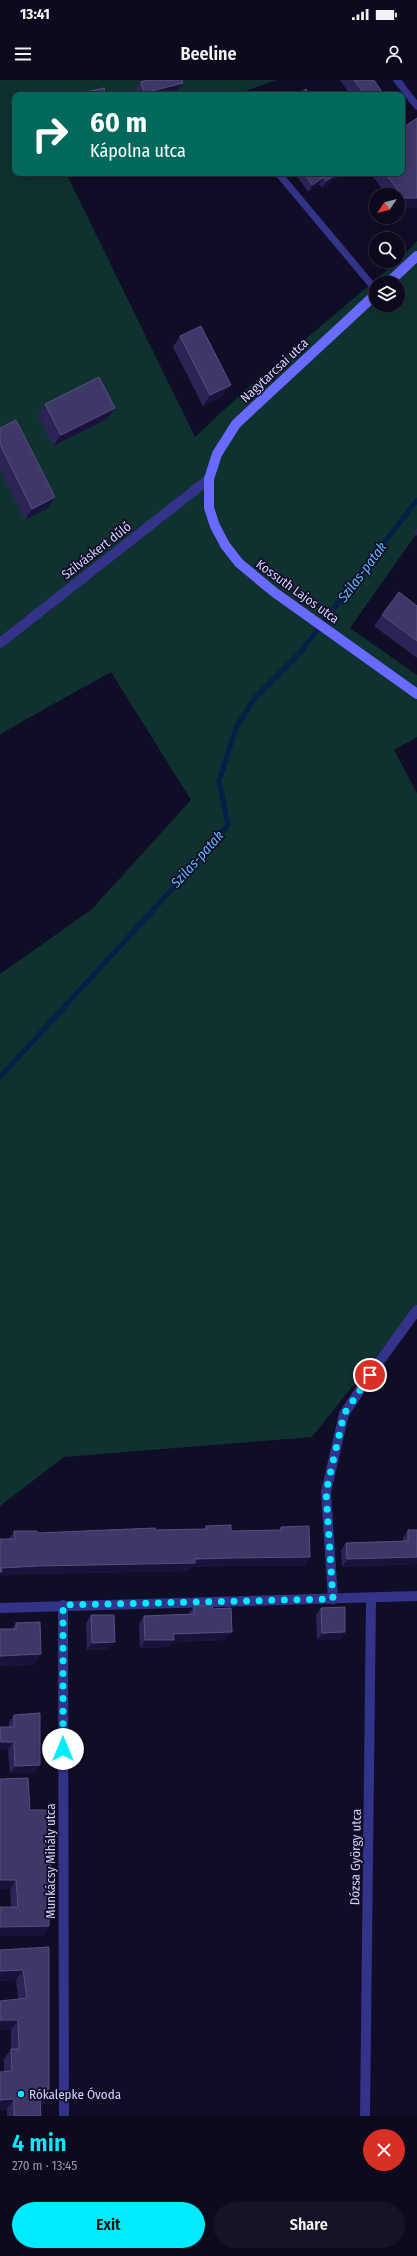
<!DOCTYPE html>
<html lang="en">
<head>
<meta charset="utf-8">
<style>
	body { margin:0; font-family:"Fira Sans Condensed",sans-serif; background:#151325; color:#f1f3f6; height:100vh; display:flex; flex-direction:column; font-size:15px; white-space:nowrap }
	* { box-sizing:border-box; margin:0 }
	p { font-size:13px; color:#9a9aa3 }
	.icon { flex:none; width:22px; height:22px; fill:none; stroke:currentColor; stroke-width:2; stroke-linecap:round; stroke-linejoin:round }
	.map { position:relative; height:2036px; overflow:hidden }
	.panel { display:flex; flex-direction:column; background:#0c0a1c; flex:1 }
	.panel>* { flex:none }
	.guide { position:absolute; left:12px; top:12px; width:393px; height:84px; border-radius:8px; box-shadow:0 4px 16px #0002,0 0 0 1px #2c2b3b; background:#00695c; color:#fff; overflow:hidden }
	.needle { width:26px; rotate:235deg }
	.fabs { position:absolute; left:369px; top:108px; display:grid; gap:8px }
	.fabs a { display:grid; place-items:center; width:36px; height:36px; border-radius:50%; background:#0c0a1c; box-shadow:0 4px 16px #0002,0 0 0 1px #2c2b3b; font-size:20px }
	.pin { position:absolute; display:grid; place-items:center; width:34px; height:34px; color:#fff; margin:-17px; border:2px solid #fff; border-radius:50%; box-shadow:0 1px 4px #0007 }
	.me { position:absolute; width:44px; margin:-22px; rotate:0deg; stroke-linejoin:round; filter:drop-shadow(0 0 3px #0008) }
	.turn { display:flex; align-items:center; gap:14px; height:84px; padding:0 12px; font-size:18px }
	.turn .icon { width:52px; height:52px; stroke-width:2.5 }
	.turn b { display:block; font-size:28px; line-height:34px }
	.round { display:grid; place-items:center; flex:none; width:42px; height:42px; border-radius:21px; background:#151325 }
	.headline { display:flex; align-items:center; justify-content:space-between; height:68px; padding:0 12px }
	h1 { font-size:24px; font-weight:600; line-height:30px; color:#00ecfd }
	.button { display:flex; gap:8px; margin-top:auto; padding:8px 12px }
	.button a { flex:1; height:46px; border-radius:24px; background:#00ecfd; color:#111; font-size:16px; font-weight:600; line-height:46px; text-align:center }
	.button a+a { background:#151325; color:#f1f3f6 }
	.status { display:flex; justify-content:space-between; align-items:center; height:28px; padding:0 20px; background:#0c0a1c; direction:ltr }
	.status svg { height:11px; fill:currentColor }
	header { display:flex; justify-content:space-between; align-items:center; height:52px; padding:0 12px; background:#0c0a1c; font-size:18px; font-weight:600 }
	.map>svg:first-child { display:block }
	.green { fill:#0f312f; fill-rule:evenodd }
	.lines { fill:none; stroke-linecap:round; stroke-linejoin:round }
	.stream { stroke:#051f47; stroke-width:5 }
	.service { stroke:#34338a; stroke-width:7 }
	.minor { stroke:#34338a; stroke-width:10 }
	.secondary { stroke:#696aff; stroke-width:10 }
	.wall { fill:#2c2456 }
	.shaded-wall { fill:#19133b }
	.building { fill:#3e3768; stroke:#564f80 }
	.route { stroke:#00ecfd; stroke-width:7; stroke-dasharray:0 12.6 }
	.poi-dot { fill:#00ecfd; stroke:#100d26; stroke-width:1.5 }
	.labels { text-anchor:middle; stroke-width:3.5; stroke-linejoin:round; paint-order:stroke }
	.street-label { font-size:13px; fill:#d6d2ff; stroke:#100d26 }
	.poi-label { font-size:13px; fill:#d6d2ff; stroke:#100d26; text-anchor:start }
	.water-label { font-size:14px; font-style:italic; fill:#60baff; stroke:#100d26 }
</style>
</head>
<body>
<div class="status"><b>13:41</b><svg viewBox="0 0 49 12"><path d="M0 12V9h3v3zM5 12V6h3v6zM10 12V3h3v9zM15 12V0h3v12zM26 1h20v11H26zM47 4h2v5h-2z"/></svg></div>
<header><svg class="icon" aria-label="menu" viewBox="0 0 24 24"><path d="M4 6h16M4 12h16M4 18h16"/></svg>Beeline<svg class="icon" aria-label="person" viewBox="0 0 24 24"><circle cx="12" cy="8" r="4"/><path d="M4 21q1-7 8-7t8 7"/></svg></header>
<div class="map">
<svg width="417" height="2036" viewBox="0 0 417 2036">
	<rect width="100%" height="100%" fill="#100d26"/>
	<path class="green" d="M0,0H277L234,15H15V93H66L195,357L244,311L398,181L417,161V453L350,548L417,595V657L394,670L417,713V1225L312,1357L64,1377L0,1426V894L92,829L191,720L111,592L0,654ZM376,203H398V225H376Z"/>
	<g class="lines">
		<polyline class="stream" points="0,997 165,817 228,745 219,701 236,648 253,620 299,574 417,420"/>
		<g class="service">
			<polyline points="397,0 417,26"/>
			<polyline points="278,93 376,210"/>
		</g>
		<g class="minor">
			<polyline points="0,563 209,399"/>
			<polyline points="333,1519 326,1412 344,1334 379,1282 417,1230"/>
			<polyline points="63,1525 64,2036"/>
			<polyline points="0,1528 417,1516"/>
			<polyline points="365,2036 371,1519"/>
		</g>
		<g class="secondary">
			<polyline points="388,203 417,176"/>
			<polyline points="376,214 236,344 217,374 209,399 209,428 215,446 225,465 239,483 274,512 417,614"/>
		</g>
	</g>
	<g class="wall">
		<polygon points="340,0 374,0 384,15 350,15"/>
		<polygon points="141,2 183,3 178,10 160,15 137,15 135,9"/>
		<polygon points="417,38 417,128 398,128 398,115 387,115 370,93 402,93 405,46"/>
		<polygon points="295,93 341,93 338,97 322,108 319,104 308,112"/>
		<polygon points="180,256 223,316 203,326 173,267"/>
		<polygon points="45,324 115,328 107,339 53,366 38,335"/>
		<polygon points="0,348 55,417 48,428 25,440 0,390"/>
		<polygon points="417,448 417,456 414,453"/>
		<polygon points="417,526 417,578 374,546 382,535"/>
		<polygon points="206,1446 231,1451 279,1450 281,1447 310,1477 305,1486 226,1486 192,1487 189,1491 32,1494 9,1459 14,1451 37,1453 155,1450 204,1449"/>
		<polygon points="408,1450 417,1484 342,1487 341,1470 346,1463 403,1461 403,1458"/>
		<polygon points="194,1526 213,1529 226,1560 172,1562 168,1567 140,1568 139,1544 144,1536 189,1535 189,1533"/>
		<polygon points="321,1528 340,1560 317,1560 316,1535"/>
		<polygon points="91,1535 109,1569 87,1570 86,1543"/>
		<polygon points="16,1543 34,1585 0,1586 0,1549 12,1549"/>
		<polygon points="14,1635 35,1693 10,1693 8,1669 0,1669 0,1648 9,1647 9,1642"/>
		<polygon points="0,1699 30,1730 43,1856 0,1856 0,1827 11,1827 10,1809 0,1809"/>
		<polygon points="49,1867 49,2017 42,2027 40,2027 41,2036 7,2036 7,2029 0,2030 0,1992 4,1992 4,1979 11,1969 11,1950 18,1919 16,1900 0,1901"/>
	</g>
	<g class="shaded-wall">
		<polygon points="183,3 178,10 160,15 142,15 144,13"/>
		<polygon points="338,93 341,93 338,97 322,108 326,101"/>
		<polygon points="324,97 319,104 308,112 312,105"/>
		<polygon points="404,118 417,118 417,128 398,128 398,126"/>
		<polygon points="231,305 223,316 203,326 210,315"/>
		<polygon points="115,328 107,339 53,366 61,355"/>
		<polygon points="55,417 48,428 25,440 32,429"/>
		<polygon points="310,1477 305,1486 226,1486 192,1487 189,1491 32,1494 0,1496 0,1490 1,1488 38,1486 232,1478"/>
		<polygon points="417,1477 417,1484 342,1487 347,1479"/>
		<polygon points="232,1552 226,1560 172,1562 168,1567 140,1568 145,1560 173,1554"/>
		<polygon points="345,1552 340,1560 317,1560 322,1553"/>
		<polygon points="115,1562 109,1569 87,1570 92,1563"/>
		<polygon points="41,1574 34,1585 0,1586 0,1576"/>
		<polygon points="1,1662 14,1662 8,1669 0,1669 0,1663"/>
		<polygon points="40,1685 35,1693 10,1693 15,1686"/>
		<polygon points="0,1800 16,1800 10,1809 0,1809"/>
		<polygon points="49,1846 43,1856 0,1856 0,1847"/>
		<polygon points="23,1890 16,1900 0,1901 0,1891"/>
		<polygon points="0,1940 18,1940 11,1950 0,1950"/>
		<polygon points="40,2017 49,2017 42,2027 33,2027"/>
		<polygon points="14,2019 7,2029 0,2030 0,2020"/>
	</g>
	<g class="building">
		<polygon points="147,0 182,0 183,3 144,13 141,2"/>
		<polygon points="354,0 374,0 384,15 365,15"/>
		<polygon points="104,8 106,15 86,15 85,12"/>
		<polygon points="306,9 310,15 298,15"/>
		<polygon points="417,38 417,118 404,118 385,93 402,93 402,41 405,46"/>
		<polygon points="304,93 338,93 326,101 324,97 312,105"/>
		<polygon points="201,246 231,305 210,315 180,256"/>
		<polygon points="99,297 115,328 61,355 45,324"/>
		<polygon points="16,340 55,417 32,429 0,364 0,348"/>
		<polygon points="399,512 417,526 417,561 382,535"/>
		<polygon points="231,1445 231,1451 281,1450 281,1447 309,1446 310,1477 232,1478 195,1479 195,1483 38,1486 1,1488 2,1492 0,1492 0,1459 15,1459 14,1451 37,1451 37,1453 155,1448 155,1450 206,1449 206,1446"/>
		<polygon points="408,1450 417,1450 417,1477 347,1479 346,1463 408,1461"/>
		<polygon points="212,1525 213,1529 231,1528 232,1552 173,1554 174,1560 145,1560 144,1536 194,1534 194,1526"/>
		<polygon points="345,1527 345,1552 322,1553 321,1528"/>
		<polygon points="91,1535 114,1535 115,1562 92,1563"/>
		<polygon points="40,1542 41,1574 0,1576 0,1549 16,1549 16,1543"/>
		<polygon points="40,1633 40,1685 15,1686 14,1662 1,1662 0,1647 14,1647 14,1635"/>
		<polygon points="28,1698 30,1730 49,1730 51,1773 49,1846 0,1847 0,1827 18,1827 16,1800 0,1800 0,1699"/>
		<polygon points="49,1867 49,2017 40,2017 41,2036 14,2036 14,2019 0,2020 0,1992 12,1991 11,1969 19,1969 18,1940 0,1940 0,1921 27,1918 23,1890 0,1891 0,1870"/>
	</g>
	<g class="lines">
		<polyline class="route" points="63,1669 63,1525 333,1519 326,1412 344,1334 370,1295"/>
	</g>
	<circle class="poi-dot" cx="21" cy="2014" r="4"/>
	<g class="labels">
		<g class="street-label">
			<text transform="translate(274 290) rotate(-43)" y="5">Nagytarcsai utca</text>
			<text transform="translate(96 470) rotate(-38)" y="5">Szilváskert dűlő</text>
			<text transform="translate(298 511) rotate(36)" y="5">Kossuth Lajos utca</text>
			<text transform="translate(355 1777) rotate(-89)" y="5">Dózsa György utca</text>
			<text transform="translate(50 1781) rotate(-90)" y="5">Munkácsy Mihály utca</text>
		</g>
		<g class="poi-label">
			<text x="29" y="2019">Rókalepke Óvoda</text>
		</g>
		<g class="water-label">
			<text transform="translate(362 492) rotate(-53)" y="5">Szilas-patak</text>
			<text transform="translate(197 779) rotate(-48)" y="5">Szilas-patak</text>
		</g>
	</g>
</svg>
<div class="fabs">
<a><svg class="needle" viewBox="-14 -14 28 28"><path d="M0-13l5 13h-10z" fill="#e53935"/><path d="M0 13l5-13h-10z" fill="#9a9aa3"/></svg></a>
<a><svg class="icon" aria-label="search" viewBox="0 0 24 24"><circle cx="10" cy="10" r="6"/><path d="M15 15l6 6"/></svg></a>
<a><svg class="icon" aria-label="layers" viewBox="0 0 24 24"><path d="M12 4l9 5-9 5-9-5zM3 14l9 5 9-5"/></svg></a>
</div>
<div class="pin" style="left:370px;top:1295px;background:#d93025"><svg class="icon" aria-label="arrive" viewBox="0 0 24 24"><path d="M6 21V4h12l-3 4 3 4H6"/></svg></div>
<svg class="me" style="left:63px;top:1669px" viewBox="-20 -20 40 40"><circle r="19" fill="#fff"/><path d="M0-13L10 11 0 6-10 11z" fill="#00ecfd"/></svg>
<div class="guide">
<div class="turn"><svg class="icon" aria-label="right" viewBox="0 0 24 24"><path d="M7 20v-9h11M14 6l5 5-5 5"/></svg><div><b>60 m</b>Kápolna utca</div></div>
</div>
</div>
<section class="panel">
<div class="headline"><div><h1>4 min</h1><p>270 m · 13:45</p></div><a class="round" style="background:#d93025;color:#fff"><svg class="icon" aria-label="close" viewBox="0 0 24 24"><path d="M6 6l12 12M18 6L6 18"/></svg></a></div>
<div class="button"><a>Exit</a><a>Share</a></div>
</section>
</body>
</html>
